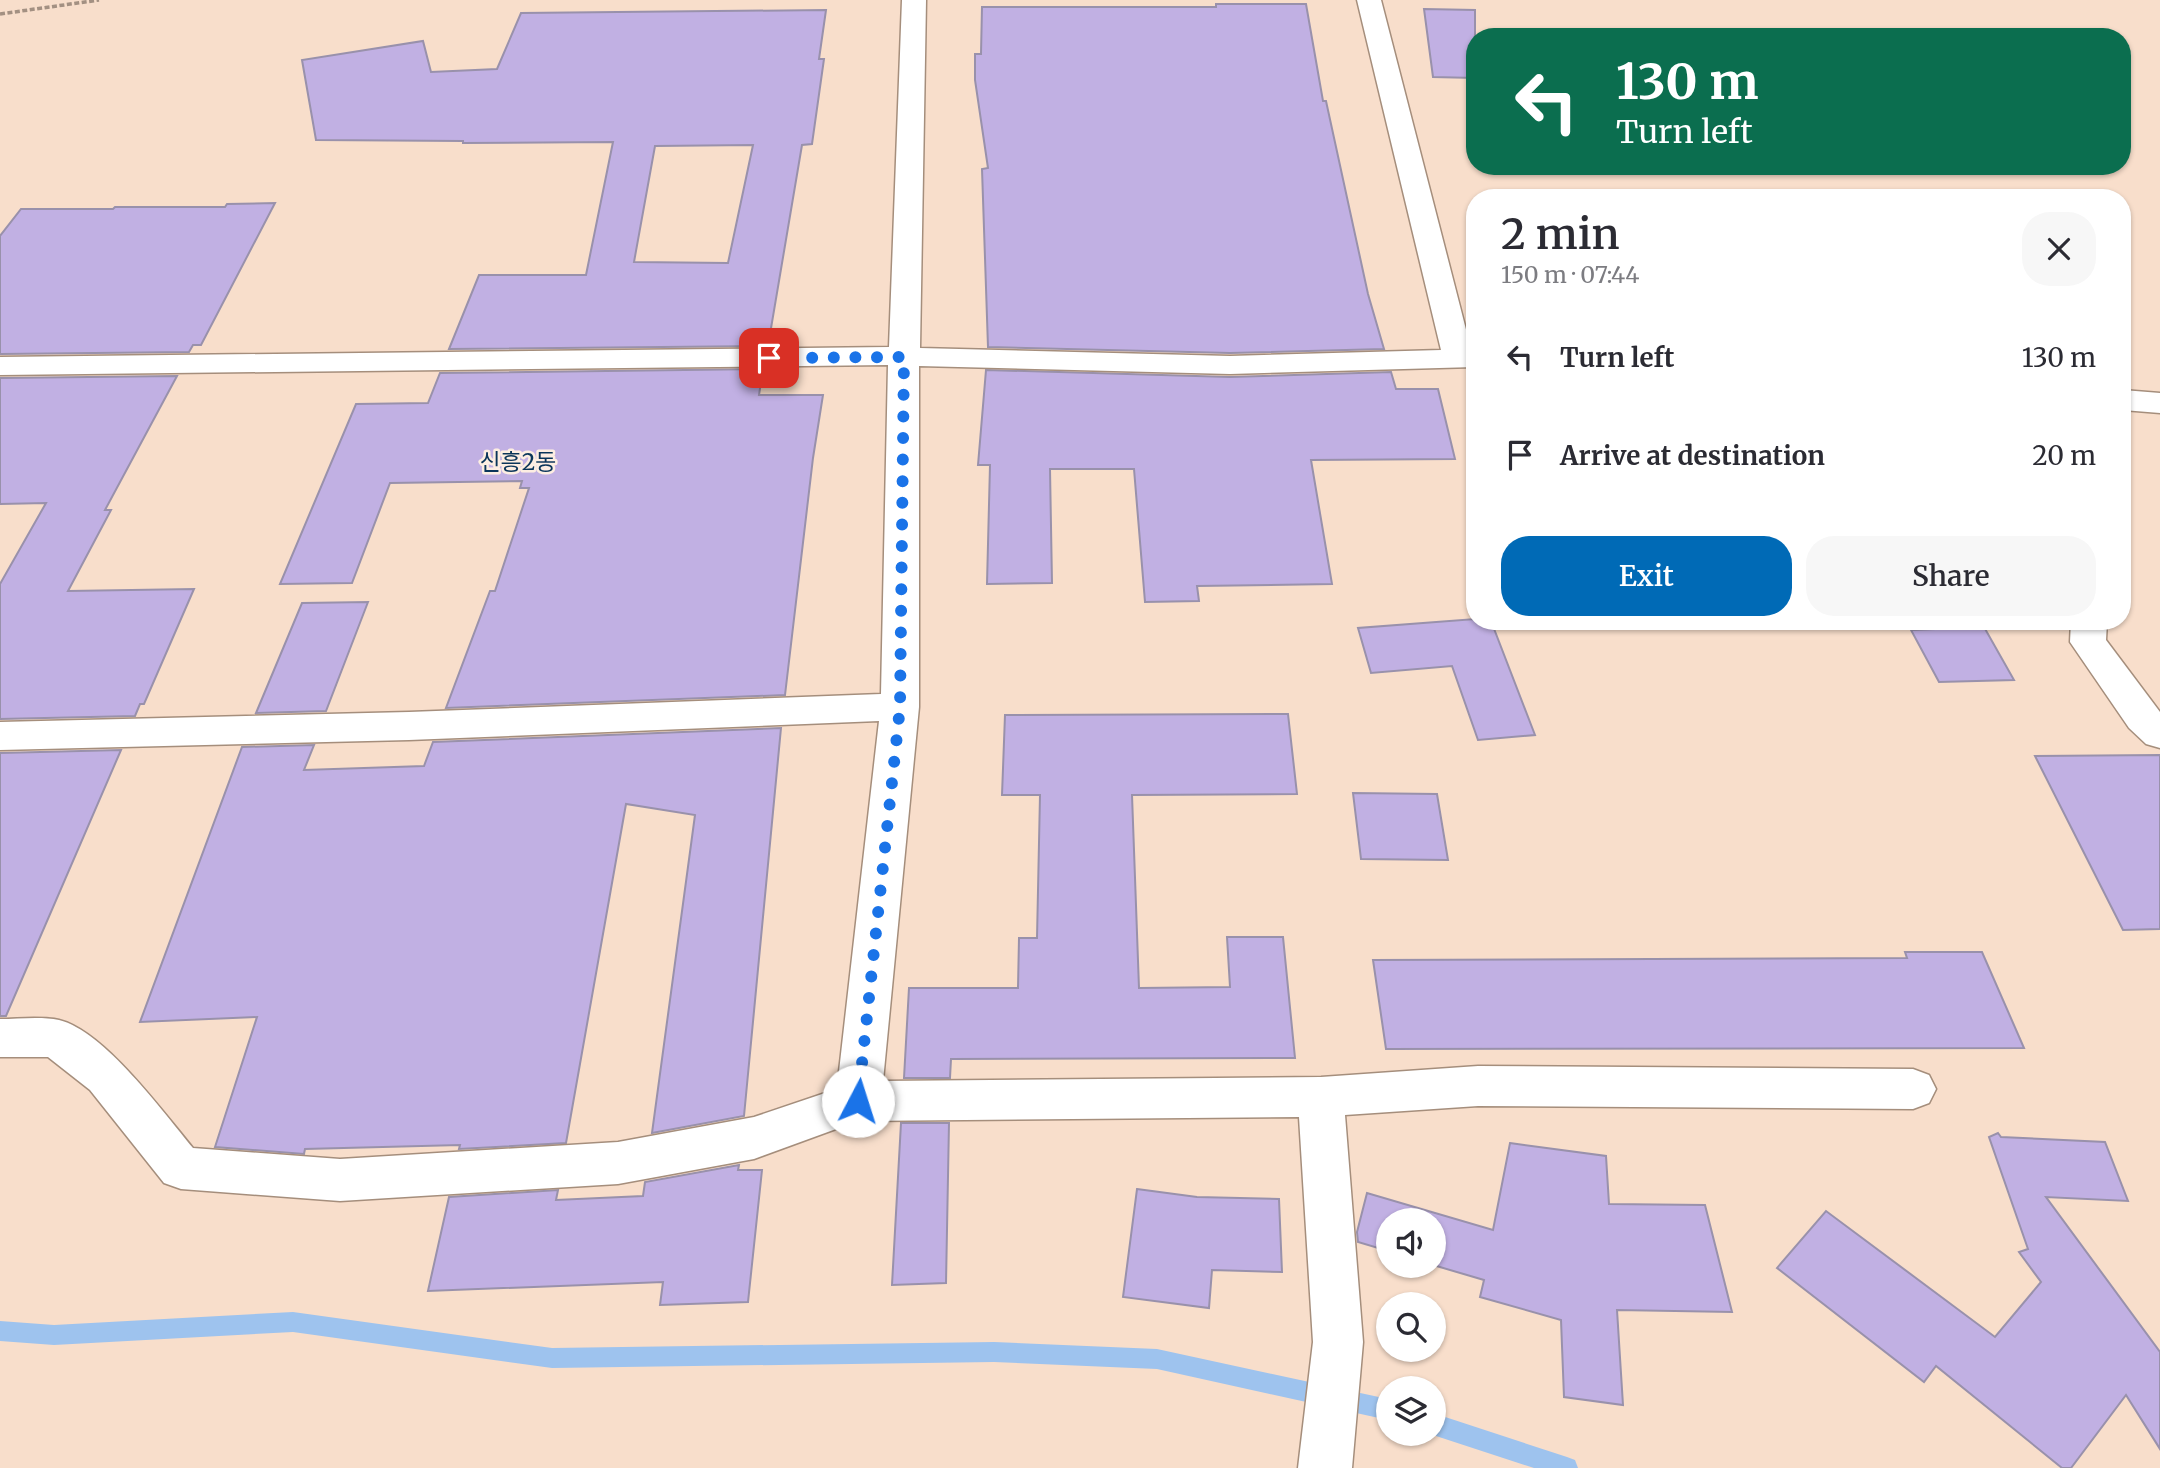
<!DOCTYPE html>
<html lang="en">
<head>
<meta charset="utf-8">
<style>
	body { margin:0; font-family:Merriweather,"Noto Sans KR",serif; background:#f7f7f7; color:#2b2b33; height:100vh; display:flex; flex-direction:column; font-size:26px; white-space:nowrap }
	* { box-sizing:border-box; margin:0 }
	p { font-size:23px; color:#7c7c81 }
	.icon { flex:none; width:38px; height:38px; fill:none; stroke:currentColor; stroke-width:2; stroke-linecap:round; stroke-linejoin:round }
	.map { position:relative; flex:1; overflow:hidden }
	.details { position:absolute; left:1466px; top:189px; width:665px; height:441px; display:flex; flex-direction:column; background:#fff; border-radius:28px; box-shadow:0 2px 5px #0004 }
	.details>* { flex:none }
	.hud { position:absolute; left:1466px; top:28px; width:665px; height:147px; border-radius:28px; box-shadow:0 2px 5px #0004; background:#0b6e4f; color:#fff; overflow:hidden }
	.fabs { position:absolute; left:1376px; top:1208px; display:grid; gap:14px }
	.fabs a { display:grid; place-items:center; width:70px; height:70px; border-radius:50%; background:#fff; box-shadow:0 2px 5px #0004; font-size:35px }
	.pin { position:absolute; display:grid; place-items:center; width:60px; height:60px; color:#fff; margin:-30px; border-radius:14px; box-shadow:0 4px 10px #0006 }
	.me { position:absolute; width:77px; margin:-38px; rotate:5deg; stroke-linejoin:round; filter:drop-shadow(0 0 5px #0008) }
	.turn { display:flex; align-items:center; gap:24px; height:147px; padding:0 35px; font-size:32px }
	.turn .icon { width:91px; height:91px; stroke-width:2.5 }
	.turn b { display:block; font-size:49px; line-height:60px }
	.round { display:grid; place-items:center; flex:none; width:74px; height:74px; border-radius:28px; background:#f7f7f7 }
	.head { display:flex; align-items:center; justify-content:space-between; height:119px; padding:0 35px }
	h1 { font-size:42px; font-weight:600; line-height:52px }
	.button { display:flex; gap:14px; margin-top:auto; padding:14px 35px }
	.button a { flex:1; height:80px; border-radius:28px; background:#006ab6; color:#fff; font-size:28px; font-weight:600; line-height:80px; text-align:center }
	.button a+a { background:#f7f7f7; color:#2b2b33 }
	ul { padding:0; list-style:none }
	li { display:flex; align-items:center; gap:21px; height:98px; padding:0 35px }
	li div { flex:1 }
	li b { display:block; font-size:26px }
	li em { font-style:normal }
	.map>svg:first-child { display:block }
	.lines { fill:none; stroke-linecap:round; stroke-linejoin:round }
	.stream { fill:#9ec3ee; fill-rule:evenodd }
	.building { fill:#c1b0e3; stroke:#9991ab; stroke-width:2; fill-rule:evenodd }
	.minor-casing { stroke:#a58e7c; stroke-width:3 }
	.path { stroke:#a39082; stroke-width:3.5; stroke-dasharray:5 2.5; stroke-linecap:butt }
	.minor { fill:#fff; fill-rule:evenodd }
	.route { stroke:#1a73e8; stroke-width:12; stroke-dasharray:0 21.6 }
	.labels { text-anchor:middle; stroke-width:5; stroke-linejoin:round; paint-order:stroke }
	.quarter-label { font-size:23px; fill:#0a355a; stroke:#fdeee2 }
</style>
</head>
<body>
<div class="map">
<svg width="2160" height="1468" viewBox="0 0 2160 1468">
	<rect width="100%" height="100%" fill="#f8decb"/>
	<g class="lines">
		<g class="stream">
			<polygon points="293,1312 552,1348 994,1342 1157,1349 1388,1399 1388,1420 1157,1369 994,1362 552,1368 293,1332 54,1345 0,1341 0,1321 54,1325"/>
			<polygon points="1433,1413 1567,1457 1575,1460 1578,1468 1534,1468 1433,1435 1430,1433 1433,1433"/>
		</g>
	</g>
	<g class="building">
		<polygon points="1216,4 1306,4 1323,101 1326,101 1368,294 1384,349 1230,353 988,347 982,169 988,168 975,80 975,54 981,54 982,7 1216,7"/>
		<polygon points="1424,9 1475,10 1475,78 1433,77"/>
		<path d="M826,10L819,59H824L812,144L802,145L768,346L449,349L479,275H586L613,142L463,143V141L316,140L302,60L423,41L431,72L497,69L521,13ZM753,145L728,263L634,262L655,146Z"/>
		<polygon points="275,203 201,345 193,345 189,352 0,354 0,236 21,209 113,209 115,207 225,207 227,204"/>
		<polygon points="763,369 759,395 823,395 813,458 785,695 446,708 490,591 495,591 529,488 520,488 522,481 390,483 352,583 280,584 356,404 428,403 440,373"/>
		<polygon points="986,370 1230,377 1391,372 1396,389 1438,389 1455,459 1311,460 1332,584 1197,586 1199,601 1145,602 1134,469 1050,469 1052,583 987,584 990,465 978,465"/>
		<polygon points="177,376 105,510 111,510 68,591 194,589 144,704 140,704 135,716 0,719 0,584 46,503 0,504 0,378"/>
		<polygon points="368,602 326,711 256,713 302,603"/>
		<polygon points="1475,619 1475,621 1491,621 1535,735 1478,740 1452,666 1371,673 1358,628"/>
		<polygon points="1984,627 2014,680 1939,682 1911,630"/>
		<polygon points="1288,714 1297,794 1132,795 1139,988 1230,987 1227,937 1283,937 1295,1058 951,1059 950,1078 904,1078 909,988 1018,988 1019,938 1037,938 1040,795 1002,795 1005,715"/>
		<polygon points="781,728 744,1116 652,1133 695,815 626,804 566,1143 459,1149 460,1145 305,1149 304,1154 215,1147 257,1017 140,1022 242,747 314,745 304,770 424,766 433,742"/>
		<polygon points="121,750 6,1016 0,1016 0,753"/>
		<polygon points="2160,755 2160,929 2123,930 2035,756"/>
		<polygon points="1353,793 1437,794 1448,860 1361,859"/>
		<polygon points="1905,952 1982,952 2024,1048 1386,1049 1373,960 1907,958"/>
		<polygon points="901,1123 949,1123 946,1283 892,1285"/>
		<polygon points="1998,1133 2001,1137 2105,1142 2128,1201 2046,1197 2160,1352 2160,1449 2126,1395 2071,1468 2062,1468 1936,1366 1924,1382 1777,1268 1826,1211 1995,1337 2041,1282 2019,1252 2028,1249 1989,1137"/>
		<polygon points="1510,1143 1606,1156 1609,1204 1705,1205 1732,1312 1617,1310 1623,1405 1564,1397 1561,1320 1480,1297 1484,1280 1433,1265 1433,1220 1388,1220 1388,1251 1358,1242 1357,1232 1367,1193 1493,1230"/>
		<polygon points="739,1165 738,1170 762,1170 748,1302 660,1305 663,1282 428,1291 449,1197 558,1190 556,1200 643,1196 645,1182"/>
		<polygon points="1137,1189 1197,1197 1279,1199 1282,1272 1212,1270 1209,1308 1123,1297"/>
	</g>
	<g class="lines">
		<defs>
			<g id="minor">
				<path d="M902,0H926L920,348L1230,356L1441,350L1357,0H1381L1471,349H1475V367L1230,374L919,366V707L883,1081L1321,1077L1478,1066L1913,1069L1929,1075L1936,1089L1929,1103L1913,1109L1478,1106L1345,1115L1363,1342L1352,1468H1298L1313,1342L1299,1117L858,1121L754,1159L618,1184L340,1201L181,1189L164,1183L90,1090L48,1057H0V1019C18,1019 41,1016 59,1020C104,1031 163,1112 193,1148L340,1159L618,1142L754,1117L837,1089L879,721L409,740L0,750V722L409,712L881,694L888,365L0,375V357L889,347Z"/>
				<polygon points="2123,390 2160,393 2160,413 2123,410"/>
				<polygon points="2071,621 2107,621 2106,640 2160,712 2160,748 2146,744 2129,728 2070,642"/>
			</g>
		</defs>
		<use href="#minor" class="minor-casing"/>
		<polyline class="path" points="0,14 99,0"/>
		<use href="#minor" class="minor"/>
	</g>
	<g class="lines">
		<polyline class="route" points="769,358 904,357 900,707 858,1101"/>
	</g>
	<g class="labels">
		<g class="quarter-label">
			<text x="518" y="470">신흥2동</text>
		</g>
	</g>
</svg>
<div class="fabs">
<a><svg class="icon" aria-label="sound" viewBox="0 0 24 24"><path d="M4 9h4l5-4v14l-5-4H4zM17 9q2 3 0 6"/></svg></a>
<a><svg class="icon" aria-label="search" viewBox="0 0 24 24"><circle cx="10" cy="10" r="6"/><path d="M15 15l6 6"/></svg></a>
<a><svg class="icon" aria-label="layers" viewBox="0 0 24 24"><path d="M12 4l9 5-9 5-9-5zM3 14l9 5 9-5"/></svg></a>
</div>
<div class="pin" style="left:769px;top:358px;background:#d93025"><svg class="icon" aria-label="arrive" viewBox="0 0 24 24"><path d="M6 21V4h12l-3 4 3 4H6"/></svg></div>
<svg class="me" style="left:858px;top:1101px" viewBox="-20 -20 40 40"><circle r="19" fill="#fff"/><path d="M0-13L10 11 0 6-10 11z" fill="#1a73e8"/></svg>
<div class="hud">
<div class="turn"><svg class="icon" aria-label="left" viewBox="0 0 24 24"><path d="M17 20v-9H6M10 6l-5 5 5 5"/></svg><div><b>130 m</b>Turn left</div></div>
</div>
<section class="details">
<div class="head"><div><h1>2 min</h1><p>150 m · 07:44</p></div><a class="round"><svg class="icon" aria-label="close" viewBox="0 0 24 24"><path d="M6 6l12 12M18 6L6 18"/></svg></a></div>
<ul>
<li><svg class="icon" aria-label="left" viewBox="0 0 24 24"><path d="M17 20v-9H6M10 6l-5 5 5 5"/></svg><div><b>Turn left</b></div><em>130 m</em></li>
<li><svg class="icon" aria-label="arrive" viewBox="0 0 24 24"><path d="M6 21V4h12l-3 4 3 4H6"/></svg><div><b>Arrive at destination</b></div><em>20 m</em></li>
</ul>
<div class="button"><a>Exit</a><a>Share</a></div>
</section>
</div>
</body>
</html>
